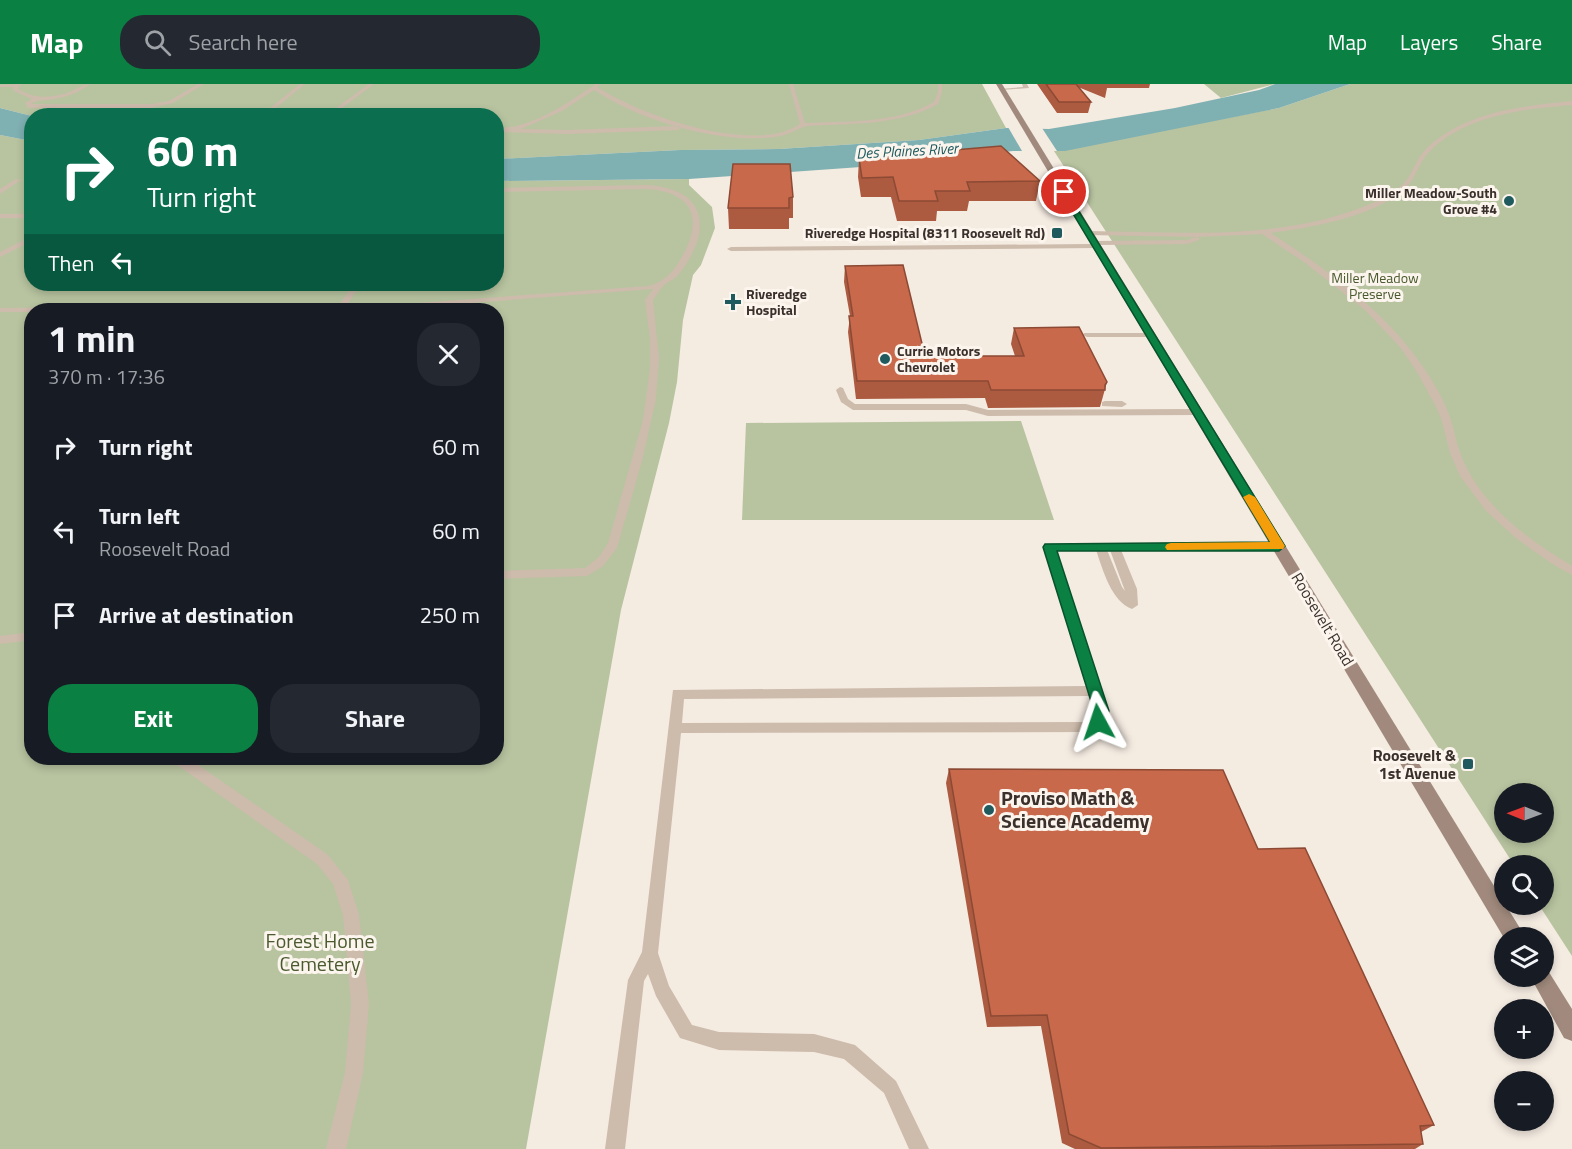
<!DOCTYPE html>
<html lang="en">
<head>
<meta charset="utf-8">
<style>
	body { margin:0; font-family:"Titillium Web",sans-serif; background:#242831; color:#f1f3f6; height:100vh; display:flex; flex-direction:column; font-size:22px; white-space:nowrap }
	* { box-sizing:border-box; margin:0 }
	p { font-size:20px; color:#9ea1a6 }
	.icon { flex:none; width:33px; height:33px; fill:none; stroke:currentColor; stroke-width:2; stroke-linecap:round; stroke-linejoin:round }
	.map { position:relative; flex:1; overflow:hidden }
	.details { position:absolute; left:24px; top:219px; width:480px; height:462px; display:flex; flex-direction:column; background:#171b24; border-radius:24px; box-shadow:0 3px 9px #0003 }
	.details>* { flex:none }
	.banner { position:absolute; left:24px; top:24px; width:480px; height:183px; border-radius:24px; box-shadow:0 3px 9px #0003; background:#0b6e4f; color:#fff; overflow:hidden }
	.needle { width:39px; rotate:271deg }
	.tools { position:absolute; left:1494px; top:699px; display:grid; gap:12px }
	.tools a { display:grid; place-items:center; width:60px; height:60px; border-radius:50%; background:#171b24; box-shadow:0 3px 9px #0003; font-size:30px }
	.pin { position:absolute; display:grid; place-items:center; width:51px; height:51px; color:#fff; margin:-26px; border:3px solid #fff; border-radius:50%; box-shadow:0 2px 6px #0007 }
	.me { position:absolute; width:66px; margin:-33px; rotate:355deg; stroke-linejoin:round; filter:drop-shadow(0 0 4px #0008) }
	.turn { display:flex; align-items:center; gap:21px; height:126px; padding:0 24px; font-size:27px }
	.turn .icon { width:78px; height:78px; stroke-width:2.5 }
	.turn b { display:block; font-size:42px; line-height:51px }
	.then { display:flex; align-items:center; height:57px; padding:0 24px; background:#0003; gap:12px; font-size:22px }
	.round { display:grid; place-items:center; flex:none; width:63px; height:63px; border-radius:24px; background:#242831 }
	.head { display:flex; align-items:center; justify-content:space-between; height:102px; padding:0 24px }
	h1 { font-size:36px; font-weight:700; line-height:45px }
	.button { display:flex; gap:12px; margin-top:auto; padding:12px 24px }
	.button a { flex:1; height:69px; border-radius:24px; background:#0b8043; color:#fff; font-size:24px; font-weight:700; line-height:69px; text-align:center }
	.button a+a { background:#242831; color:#f1f3f6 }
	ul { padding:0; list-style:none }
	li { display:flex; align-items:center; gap:18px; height:84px; padding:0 24px }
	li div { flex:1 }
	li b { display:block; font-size:22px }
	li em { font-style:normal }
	header { display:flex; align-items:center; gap:36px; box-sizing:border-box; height:84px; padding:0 30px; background:#0b8043; color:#fff }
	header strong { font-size:28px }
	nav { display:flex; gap:33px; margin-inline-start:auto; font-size:21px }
	.search { width:420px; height:54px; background:#242831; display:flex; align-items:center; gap:15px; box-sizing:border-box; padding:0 21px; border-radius:24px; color:#9ea1a6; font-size:22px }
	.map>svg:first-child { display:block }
	.green { fill:#b8c4a0; fill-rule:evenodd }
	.water { fill:#7fb0b2 }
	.pier { fill:#f4ebe1 }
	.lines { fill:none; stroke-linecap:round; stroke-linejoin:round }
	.lane { fill:#cdbbac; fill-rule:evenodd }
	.secondary { fill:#a18a7d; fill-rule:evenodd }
	.wall { fill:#ac5a40 }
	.building { fill:#c8694b; stroke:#8c4a34; stroke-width:1.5 }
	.route { fill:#0b8043; stroke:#07532c; stroke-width:1.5 }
	.slow { fill:#f59e0b }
	.poi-dot { fill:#1f5a5e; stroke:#fbf5ee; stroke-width:2 }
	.labels { text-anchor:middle; stroke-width:6; stroke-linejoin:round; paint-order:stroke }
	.far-poi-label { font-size:14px; font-weight:bold; fill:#3b302b; stroke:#fbf5ee; text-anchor:end }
	.far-park-label { font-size:14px; fill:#4a5a2e; stroke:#fbf5ee }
	.far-water-label { font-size:15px; font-style:italic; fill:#1f5a5e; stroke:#fbf5ee }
	.street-label { font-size:16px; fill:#3b302b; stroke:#fbf5ee }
	.poi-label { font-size:16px; font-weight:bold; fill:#3b302b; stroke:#fbf5ee; text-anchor:end }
	.near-poi-label { font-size:20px; font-weight:bold; fill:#3b302b; stroke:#fbf5ee; text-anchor:start }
	.near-park-label { font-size:20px; fill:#4a5a2e; stroke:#fbf5ee }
</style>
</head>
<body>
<header>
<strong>Map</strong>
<div class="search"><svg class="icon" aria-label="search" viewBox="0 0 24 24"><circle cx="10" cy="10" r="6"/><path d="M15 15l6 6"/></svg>Search here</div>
<nav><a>Map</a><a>Layers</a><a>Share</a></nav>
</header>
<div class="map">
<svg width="1572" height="1065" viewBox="0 0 1572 1065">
	<rect width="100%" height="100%" fill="#f4ebe1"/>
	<g class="green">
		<polygon points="0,0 982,0 1006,44 919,56 779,65 680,66 497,75 496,32 32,32 0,24"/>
		<polygon points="1204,0 1275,0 1221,14"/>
		<path d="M1350,0H1572V872L1539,821L1544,820V782L1514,781L1054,67L1279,24ZM1504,710H1544V748H1504Z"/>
		<path d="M0,51L31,57L32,200H496L497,97L689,95V101L712,123L715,144L701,181L693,191L683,236L677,298L669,339L621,526L526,1065H0ZM32,226H496V674H32Z"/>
		<polygon points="1021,337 1054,436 742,436 746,339"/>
	</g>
	<g class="water">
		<polygon points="1275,0 1350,0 1279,24 1065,67 1013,67 889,81 689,95 497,97 496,75 680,66 779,65 919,56 1006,44 1049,45 1175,24 1259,6"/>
		<polygon points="0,24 32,32 31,57 0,51"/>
	</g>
	<polygon class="pier" points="1008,43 1042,44 1057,67 1022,67"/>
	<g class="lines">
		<g class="lane">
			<path d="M21,0L18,5C35,16 54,14 72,7C78,4 83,0 90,0C80,8 67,13 54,15C44,17 38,15 31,20H152L169,17L198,0H204L173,19L152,24H28L25,19L32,15L14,7L13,3H0V1Z"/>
			<polygon points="300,0 305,0 266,32 260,32"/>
			<polygon points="369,0 374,0 331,32 325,32"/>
			<path d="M596,0H601L597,3C640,31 733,62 783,48C789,46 795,43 800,40L789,0H793L805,39C848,37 895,40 934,18L938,8V0H942V8L938,20C898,42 852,39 808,42C800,43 794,48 787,50C779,53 768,54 759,54C706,56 638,35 594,6L562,27L521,45L567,46L678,42L681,44L678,46L567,50L496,48V44C532,45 567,19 596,0Z"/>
			<polygon points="1022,0 1027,0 1029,4 1002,6 1000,5 1023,3"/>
			<path d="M1572,17V21C1524,25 1466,31 1430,67C1416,81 1416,99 1398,111C1361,135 1313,143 1271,149C1327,186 1382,224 1421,280C1433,297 1445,317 1451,336C1455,349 1457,363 1463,376C1484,424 1528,455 1572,482V491L1551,479L1517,455L1486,427L1460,392L1450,369L1441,334L1435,321L1417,288L1400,263L1365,226L1304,178L1262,150L1197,153L1088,151L1085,149L1088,147C1185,148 1289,158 1379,116C1390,111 1401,104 1408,94C1415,84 1418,72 1427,64C1465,28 1523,22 1572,17Z"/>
			<polygon points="16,95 21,96 0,110 0,105"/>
			<path d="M646,101C708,104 713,147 679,190C674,196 669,197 664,201C660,205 656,212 653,216L659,274L656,315L642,377L617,464L603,482L587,492L496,495V487L585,484L599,473L608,459L643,336L650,284V255L645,216L653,205L405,224L346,225L345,226H32V228H0V224L340,220L353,200H360L348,220H405L648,202C667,197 675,186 684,169C704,131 689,107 646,105L496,108V104Z"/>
			<rect x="0" y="130" width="32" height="4"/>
			<polygon points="32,152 32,157 0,173 0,168"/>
			<polygon points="1197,153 1199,154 1199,156 1187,160 1099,161 1096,164 731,167 727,165 731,163 1091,160 1094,157 1187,156"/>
			<polygon points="1084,249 1151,249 1155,251 1151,253 1087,253 1083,251"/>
			<polygon points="840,303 843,304 848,315 855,320 966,320 988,326 1197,325 1202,328 1197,331 988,332 966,326 853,326 841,318 836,306"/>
			<polygon points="1105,317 1122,317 1127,320 1122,323 1102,322 1102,318"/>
			<path d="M1279,458L1283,459L1285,462L1283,465L1121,466L1137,505L1138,521L1132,525C1111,517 1103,486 1096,466L1057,467L1108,627L1103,642L1087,648L681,649L658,869L669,902L692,941L719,948L814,950L855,961L896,997L929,1065H909L884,1009L844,975L814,968L719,966L680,954L656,912L648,890L644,897L625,1065H605L628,896L642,868L673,606L1087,602L1044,463L1046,460ZM1107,466H1110L1125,507L1122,503ZM1090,612L1094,627L1092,635L1086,638L682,639L684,615Z"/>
			<polygon points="32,548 32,556 0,560 0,552"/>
			<polygon points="171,674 188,674 327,770 348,796 359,831 369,920 363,989 346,1065 326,1065 345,989 351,920 343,831 333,800 317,780 173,678"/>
		</g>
		<g class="secondary">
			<polygon points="996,0 1002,0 1526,854 1504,854"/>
			<polygon points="1544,883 1547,885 1572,925 1572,957 1564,954 1530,892 1544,892"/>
		</g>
	</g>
	<g class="wall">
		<polygon points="1037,0 1150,0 1149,4 1107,4 1105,14 1078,3 1091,18 1088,29 1057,29"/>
		<polygon points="859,74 1040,97 1036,117 969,117 967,127 937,127 936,137 897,137 891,113 861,113 858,93"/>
		<polygon points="733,80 793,113 793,134 789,134 789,145 729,145 728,124"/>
		<polygon points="845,182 925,272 1015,272 1011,260 1014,244 1107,298 1100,323 988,324 985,314 856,315 848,248 850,232 844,198"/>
		<polygon points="949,685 1258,765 1434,1041 1421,1048 1423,1060 1415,1065 1075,1065 1062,1059 1041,942 987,943 946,699"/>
	</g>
	<g class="building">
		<polygon points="1046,0 1076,0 1091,18 1059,18"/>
		<polygon points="1001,62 1040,97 967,98 970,107 935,107 938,117 899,117 893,93 862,94 859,74"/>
		<polygon points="733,80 790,80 793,113 789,114 789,124 728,124"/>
		<polygon points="903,181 925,272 1024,272 1014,244 1079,243 1107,298 1105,301 1105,306 991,306 988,297 857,297 849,232 853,232 845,182"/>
		<polygon points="949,685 1223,686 1258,765 1305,764 1434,1041 1420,1042 1423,1060 1101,1064 1069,1050 1047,931 991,932"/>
	</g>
	<polygon class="route" points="1064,106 1067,108 1285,462 1279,467 1057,467 1109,627 1103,643 1092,643 1090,638 1094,627 1043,463 1045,460 1270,458 1060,108"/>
	<polygon class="slow" points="1249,410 1255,413 1285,462 1283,465 1167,466 1165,463 1167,460 1171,459 1270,458 1243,413"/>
	<g class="poi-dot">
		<circle cx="1509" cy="117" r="6"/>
		<rect x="1051" y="143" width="12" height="12" rx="3"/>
		<path d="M730 209h6v6h6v6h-6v6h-6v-6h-6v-6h6z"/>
		<circle cx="885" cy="275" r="6"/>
		<rect x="1462" y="674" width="12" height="12" rx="3"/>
		<circle cx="989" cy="726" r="6"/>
	</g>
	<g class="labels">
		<g class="far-poi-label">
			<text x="1497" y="114">Miller Meadow-South<tspan x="1497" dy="16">Grove #4</tspan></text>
			<text x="1045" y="154">Riveredge Hospital (8311 Roosevelt Rd)</text>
			<text x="746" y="215" text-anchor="start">Riveredge<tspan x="746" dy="16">Hospital</tspan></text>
			<text x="897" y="272" text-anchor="start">Currie Motors<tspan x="897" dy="16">Chevrolet</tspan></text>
		</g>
		<g class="far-park-label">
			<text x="1375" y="199">Miller Meadow<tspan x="1375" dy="16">Preserve</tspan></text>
		</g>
		<g class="far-water-label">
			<text transform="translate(907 67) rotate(-3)" y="5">Des Plaines River</text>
		</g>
		<g class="street-label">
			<text transform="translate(1323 535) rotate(59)" y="6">Roosevelt Road</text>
		</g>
		<g class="poi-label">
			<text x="1456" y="677">Roosevelt &amp;<tspan x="1456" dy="18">1st Avenue</tspan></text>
		</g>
		<g class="near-poi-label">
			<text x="1001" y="721">Proviso Math &amp;<tspan x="1001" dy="23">Science Academy</tspan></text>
		</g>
		<g class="near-park-label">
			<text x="320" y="864">Forest Home<tspan x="320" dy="23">Cemetery</tspan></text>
		</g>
	</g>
</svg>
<div class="tools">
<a><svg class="needle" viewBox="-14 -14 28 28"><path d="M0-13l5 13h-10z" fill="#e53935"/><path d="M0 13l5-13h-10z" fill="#9ea1a6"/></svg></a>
<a><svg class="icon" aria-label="search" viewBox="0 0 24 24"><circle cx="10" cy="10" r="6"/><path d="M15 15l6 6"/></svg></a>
<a><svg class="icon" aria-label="layers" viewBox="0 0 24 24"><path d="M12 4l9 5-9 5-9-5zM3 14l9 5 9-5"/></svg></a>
<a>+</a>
<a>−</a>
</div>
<div class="pin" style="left:1064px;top:108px;background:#d93025"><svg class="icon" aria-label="arrive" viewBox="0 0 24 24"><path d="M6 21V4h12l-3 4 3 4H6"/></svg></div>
<svg class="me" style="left:1098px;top:638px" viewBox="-20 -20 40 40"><path d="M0-17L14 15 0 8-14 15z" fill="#0b8043" stroke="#fff" stroke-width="4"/></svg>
<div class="banner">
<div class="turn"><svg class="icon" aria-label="right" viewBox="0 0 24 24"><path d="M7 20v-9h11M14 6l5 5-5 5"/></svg><div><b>60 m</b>Turn right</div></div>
<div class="then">Then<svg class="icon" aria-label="left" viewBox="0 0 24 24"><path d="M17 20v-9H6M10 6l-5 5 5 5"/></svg></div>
</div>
<section class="details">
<div class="head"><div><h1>1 min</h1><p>370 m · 17:36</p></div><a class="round"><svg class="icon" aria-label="close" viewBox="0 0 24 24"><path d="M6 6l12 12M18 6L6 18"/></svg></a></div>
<ul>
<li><svg class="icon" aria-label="right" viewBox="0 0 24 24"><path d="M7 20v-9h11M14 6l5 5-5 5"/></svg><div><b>Turn right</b></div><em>60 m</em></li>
<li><svg class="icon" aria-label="left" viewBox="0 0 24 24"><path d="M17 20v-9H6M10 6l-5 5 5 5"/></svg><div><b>Turn left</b><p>Roosevelt Road</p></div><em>60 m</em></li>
<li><svg class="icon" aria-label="arrive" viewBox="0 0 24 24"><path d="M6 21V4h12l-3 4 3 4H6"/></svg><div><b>Arrive at destination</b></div><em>250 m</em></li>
</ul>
<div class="button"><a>Exit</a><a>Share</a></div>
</section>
</div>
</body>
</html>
